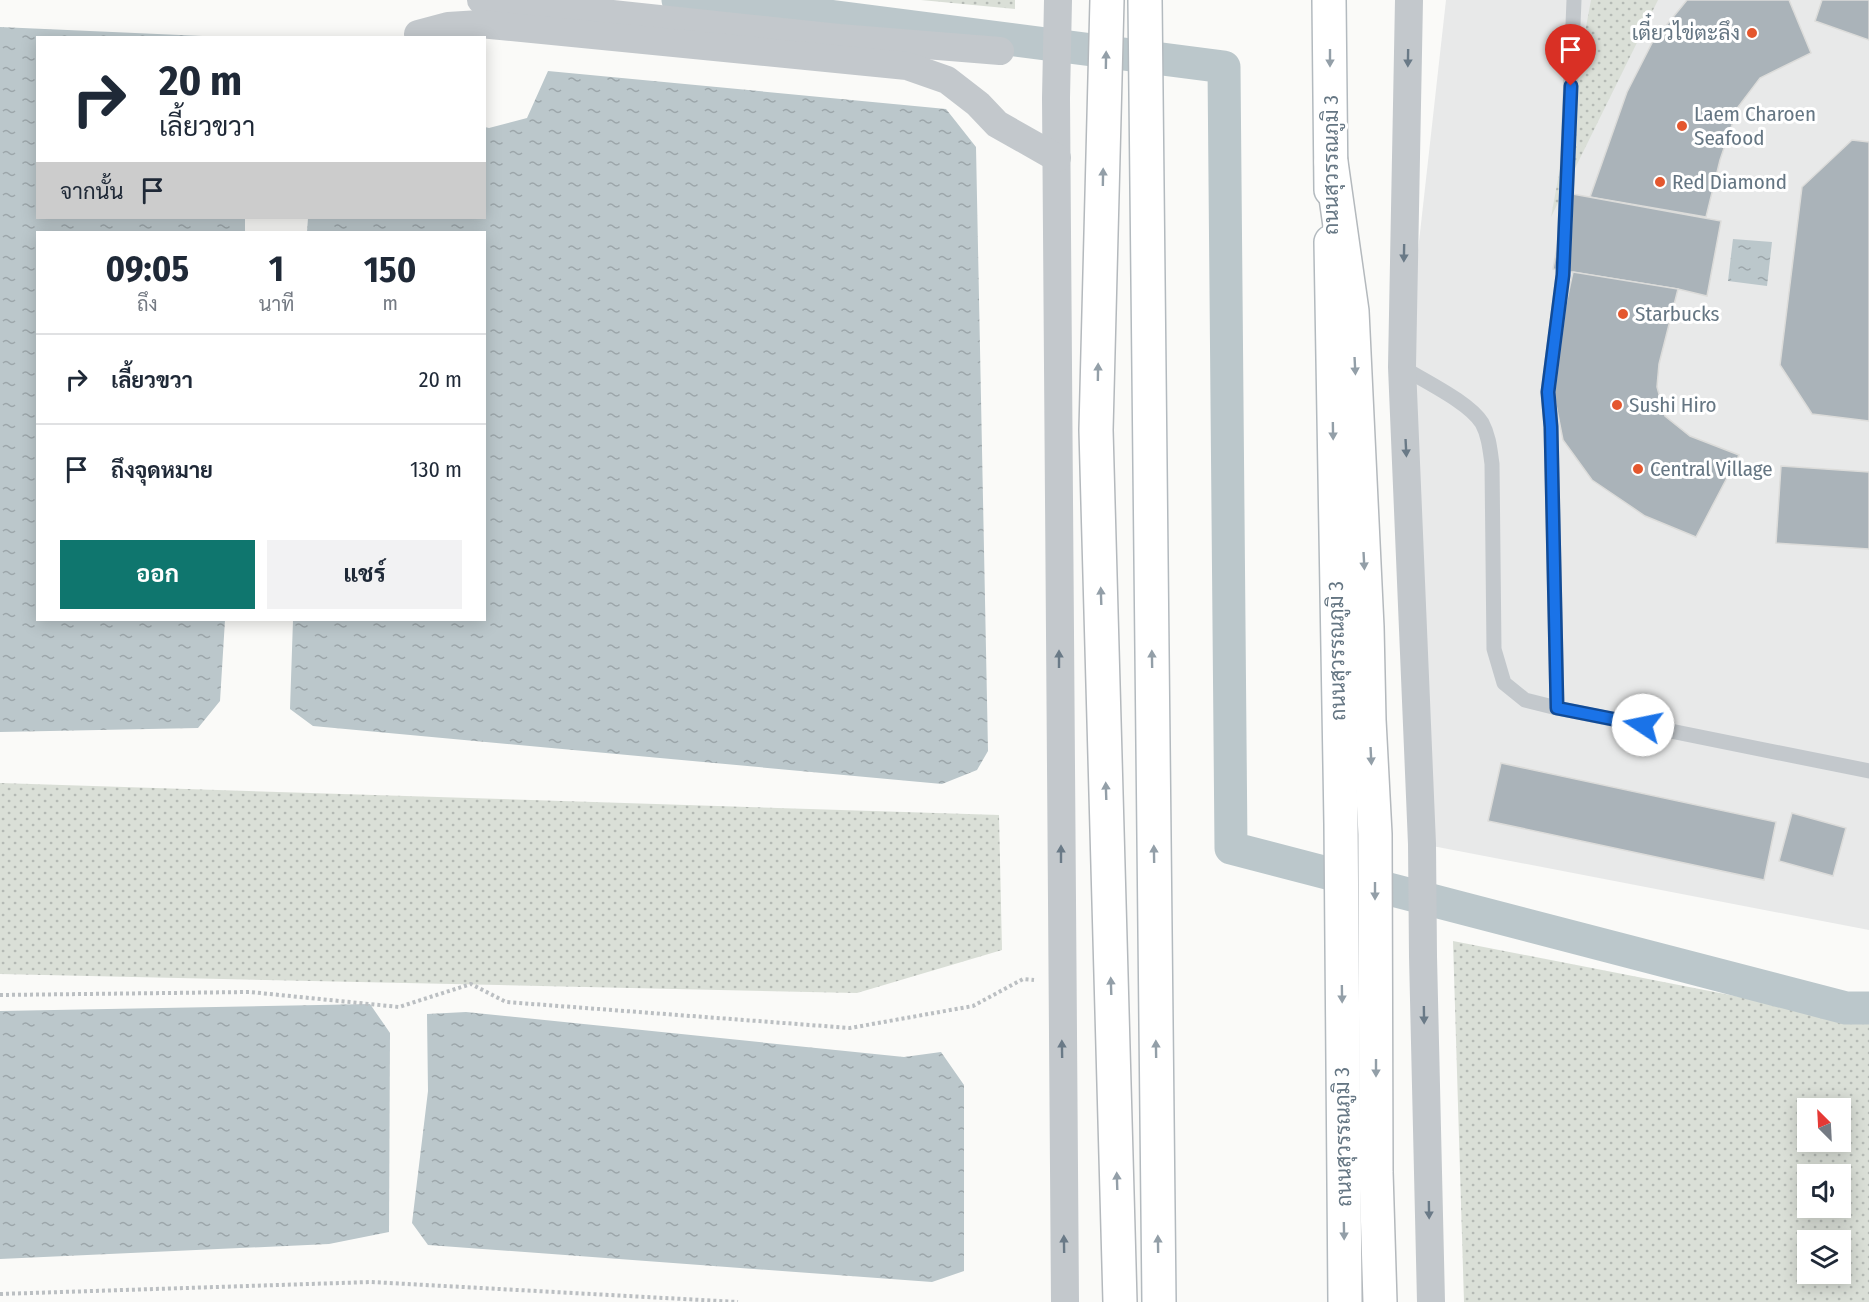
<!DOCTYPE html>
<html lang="th">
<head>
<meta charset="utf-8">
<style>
	body { margin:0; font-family:"Fira Sans Condensed",Sarabun,sans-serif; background:#f2f2f3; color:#1f2937; height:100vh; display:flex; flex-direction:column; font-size:22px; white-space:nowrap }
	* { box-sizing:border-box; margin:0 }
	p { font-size:20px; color:#747a83 }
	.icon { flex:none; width:33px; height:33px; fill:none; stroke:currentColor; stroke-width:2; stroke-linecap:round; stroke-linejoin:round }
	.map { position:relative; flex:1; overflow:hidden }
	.panel { position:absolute; left:36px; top:231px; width:450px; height:390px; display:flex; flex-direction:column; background:#fff; border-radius:0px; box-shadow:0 3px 15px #0003 }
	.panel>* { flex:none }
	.hud { position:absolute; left:36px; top:36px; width:450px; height:183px; border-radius:0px; box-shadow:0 3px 15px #0003; background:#fff; color:#1f2937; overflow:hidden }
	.needle { width:39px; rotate:336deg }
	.buttons { position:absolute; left:1797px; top:1098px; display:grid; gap:12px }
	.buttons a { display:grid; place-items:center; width:54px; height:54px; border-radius:0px; background:#fff; box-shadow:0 3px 15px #0003; font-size:30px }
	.pin { position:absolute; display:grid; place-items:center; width:51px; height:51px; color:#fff; margin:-62px -26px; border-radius:50% 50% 50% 0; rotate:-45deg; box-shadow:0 0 6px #0007 }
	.pin .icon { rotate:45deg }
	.me { position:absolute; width:66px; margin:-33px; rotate:281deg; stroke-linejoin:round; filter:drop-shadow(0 0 4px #0008) }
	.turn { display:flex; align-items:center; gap:21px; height:126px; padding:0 24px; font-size:27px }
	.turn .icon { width:78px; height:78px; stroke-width:2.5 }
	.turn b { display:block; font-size:42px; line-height:51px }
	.then { display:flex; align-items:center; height:57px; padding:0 24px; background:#0003; gap:12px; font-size:22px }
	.eta { display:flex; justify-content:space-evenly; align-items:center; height:102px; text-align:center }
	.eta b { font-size:36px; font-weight:700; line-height:42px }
	.button { display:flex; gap:12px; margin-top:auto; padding:12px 24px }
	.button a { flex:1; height:69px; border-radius:0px; background:#0f766e; color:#fff; font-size:24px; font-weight:700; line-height:69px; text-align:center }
	.button a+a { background:#f2f2f3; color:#1f2937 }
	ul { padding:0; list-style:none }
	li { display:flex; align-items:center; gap:18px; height:90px; padding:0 24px; border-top:2px solid #e0e1e3 }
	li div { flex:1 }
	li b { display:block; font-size:22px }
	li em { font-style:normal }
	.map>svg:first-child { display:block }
	.built { fill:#e8e9e9 }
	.grass { fill:url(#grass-dots); fill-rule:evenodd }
	.water { fill:url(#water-ripples) }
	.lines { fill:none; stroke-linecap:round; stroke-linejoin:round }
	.canal { stroke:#bbc7cb; stroke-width:33 }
	.building { fill:#aab3b9; stroke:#dcdcda; stroke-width:1.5 }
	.secondary-casing { stroke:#b3babf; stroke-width:36 }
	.highway-casing { stroke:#b4b9bd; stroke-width:36 }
	.path { stroke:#bbbfc2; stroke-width:4; stroke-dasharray:3 3; stroke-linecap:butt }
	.lane { stroke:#c3c8cc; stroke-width:15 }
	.street { stroke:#c3c8cc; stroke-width:28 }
	.secondary { stroke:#fff; stroke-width:33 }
	.highway { stroke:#fff; stroke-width:33 }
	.oneway { fill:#939fa8 }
	.oneway2 { fill:#6a7a87 }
	.route-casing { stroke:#114b97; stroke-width:15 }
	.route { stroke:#1a73e8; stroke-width:10 }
	.poi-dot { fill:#e4572e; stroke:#fff; stroke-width:2 }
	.labels { text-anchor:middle; stroke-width:6; stroke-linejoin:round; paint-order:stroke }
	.poi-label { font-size:21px; fill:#657683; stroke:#fff; text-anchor:start }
	.street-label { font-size:21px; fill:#657683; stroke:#fff }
</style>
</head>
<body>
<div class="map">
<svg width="1869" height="1302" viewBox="0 0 1869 1302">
	<defs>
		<pattern id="grass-dots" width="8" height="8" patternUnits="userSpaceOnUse" patternTransform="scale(1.5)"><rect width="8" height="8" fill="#dadfd7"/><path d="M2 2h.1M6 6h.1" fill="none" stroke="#b4b9b4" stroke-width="1.8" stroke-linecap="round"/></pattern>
		<pattern id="water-ripples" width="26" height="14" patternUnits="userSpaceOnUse" patternTransform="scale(1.5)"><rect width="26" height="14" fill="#bbc7cb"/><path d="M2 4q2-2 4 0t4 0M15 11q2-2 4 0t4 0" fill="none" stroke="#9ca6aa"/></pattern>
	</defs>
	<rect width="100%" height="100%" fill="#fafaf8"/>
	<polygon class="built" points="1446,0 1869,0 1869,930 1422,844 1403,385"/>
	<g class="grass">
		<polygon points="921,0 1015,0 1015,9"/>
		<polygon points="1591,0 1658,0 1551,217"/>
		<polygon points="0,783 999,815 1002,950 857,993 0,974"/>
		<path d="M1453,941L1869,1022V1302H1464ZM1840,1108V1142H1808V1108ZM1808,1174H1840V1208H1808ZM1808,1240H1840V1274H1808Z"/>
	</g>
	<g class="water">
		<polygon points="0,27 225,37 38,38 38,218 245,218 245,232 38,232 38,620 225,620 220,701 198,728 0,732"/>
		<polygon points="548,71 946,109 976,147 988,751 977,770 942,784 313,726 290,709 293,620 484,620 484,232 307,232 308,218 484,218 485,127 489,128 527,118"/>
		<polygon points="1733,239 1772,242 1767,286 1728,281"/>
		<polygon points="370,1004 390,1033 389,1232 329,1244 0,1259 0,1011"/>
		<polygon points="466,1012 904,1057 941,1052 964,1085 964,1271 932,1282 428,1245 412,1223 428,1091 427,1014"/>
	</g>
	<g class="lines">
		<polyline class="canal" points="678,0 805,13 1224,67 1231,848 1846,1008 1869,1008"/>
	</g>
	<g class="building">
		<polygon points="1687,0 1789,0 1811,53 1760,78 1738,107 1720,160 1706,217 1590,197 1627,92 1652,43"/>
		<polygon points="1822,0 1869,0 1869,40 1815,21"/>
		<polygon points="1852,140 1869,142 1869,421 1812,414 1780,365 1802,187"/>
		<polygon points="1567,193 1721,221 1707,296 1678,289 1553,269"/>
		<polygon points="1573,272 1678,289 1659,364 1657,387 1665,416 1690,436 1739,455 1696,537 1645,516 1592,480 1563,440 1554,395 1559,336"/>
		<polygon points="1781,466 1869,472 1869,549 1776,543"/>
		<polygon points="1501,763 1776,822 1764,880 1488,821"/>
		<polygon points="1792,813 1846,828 1833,876 1779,861"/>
	</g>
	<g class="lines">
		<defs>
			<g id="secondary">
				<polyline points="1145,0 1159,1302"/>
				<polyline points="1329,0 1331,190"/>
				<polyline points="1331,242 1341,824 1345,1302"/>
			</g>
			<g id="highway">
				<polyline points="1107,0 1096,430 1120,1302"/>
				<polyline points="1331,162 1352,311 1367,627 1369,720 1375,834 1376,1172 1380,1302"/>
			</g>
		</defs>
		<use href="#secondary" class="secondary-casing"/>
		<use href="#highway" class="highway-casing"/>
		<g class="path">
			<polyline points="0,995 250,992 399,1007 471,984 506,1002 850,1028 973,1006 1023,979 1034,980"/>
			<polyline points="0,1294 371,1282 738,1302"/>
		</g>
		<g class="lane">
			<path d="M1402,367C1424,381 1469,402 1482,423C1489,436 1490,450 1492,464L1494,649L1504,683L1525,700L1557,708L1869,771"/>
			<polyline points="1557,708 1551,427 1548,392 1563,275 1574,0"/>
		</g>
		<g class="street">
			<polyline points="481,0 839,38 1000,51"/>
			<polyline points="1058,0 1056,98 1065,1302"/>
			<polyline points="1409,0 1402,367 1422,844 1423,956 1431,1302"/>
			<polyline points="418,34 448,26 480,24 907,66 947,80 978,104 997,124 1057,158"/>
		</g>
		<use href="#secondary" class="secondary"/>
		<use href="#highway" class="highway"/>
	</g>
	<defs><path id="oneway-solid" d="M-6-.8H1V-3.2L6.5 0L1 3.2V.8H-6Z" transform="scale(1.5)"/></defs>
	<g class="oneway">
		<use href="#oneway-solid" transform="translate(1330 58) rotate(90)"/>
		<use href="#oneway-solid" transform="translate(1106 60) rotate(-89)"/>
		<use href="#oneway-solid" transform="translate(1103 177) rotate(-89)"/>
		<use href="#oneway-solid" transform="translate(1355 366) rotate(87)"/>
		<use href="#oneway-solid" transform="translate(1098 372) rotate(-89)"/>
		<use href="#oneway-solid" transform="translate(1333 431) rotate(89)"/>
		<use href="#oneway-solid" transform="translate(1364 561) rotate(87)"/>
		<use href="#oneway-solid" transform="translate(1101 596) rotate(-92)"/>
		<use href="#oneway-solid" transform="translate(1152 659) rotate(-91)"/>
		<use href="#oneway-solid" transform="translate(1371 756) rotate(87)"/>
		<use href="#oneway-solid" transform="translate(1106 791) rotate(-92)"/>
		<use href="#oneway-solid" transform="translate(1154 854) rotate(-91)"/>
		<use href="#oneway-solid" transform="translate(1375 891) rotate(90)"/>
		<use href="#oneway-solid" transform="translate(1111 986) rotate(-92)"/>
		<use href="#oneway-solid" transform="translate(1342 994) rotate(89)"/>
		<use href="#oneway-solid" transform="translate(1156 1049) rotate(-91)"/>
		<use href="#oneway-solid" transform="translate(1376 1068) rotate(90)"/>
		<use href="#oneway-solid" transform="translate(1117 1181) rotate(-92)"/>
		<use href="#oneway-solid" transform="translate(1344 1231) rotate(89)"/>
		<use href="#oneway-solid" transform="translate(1158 1244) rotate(-91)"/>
	</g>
	<g class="oneway2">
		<use href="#oneway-solid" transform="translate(1408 58) rotate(91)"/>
		<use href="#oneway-solid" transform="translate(1404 253) rotate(91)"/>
		<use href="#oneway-solid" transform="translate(1406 448) rotate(87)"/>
		<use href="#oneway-solid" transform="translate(1059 659) rotate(-90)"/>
		<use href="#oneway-solid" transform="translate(1061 854) rotate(-90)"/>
		<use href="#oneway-solid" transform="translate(1424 1015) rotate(89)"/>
		<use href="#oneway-solid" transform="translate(1062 1049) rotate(-91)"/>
		<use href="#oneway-solid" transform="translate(1429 1210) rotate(89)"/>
		<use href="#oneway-solid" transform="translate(1064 1244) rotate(-91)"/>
	</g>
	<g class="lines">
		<defs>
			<polyline id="route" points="1571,86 1563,275 1548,392 1551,427 1557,708 1643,725"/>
		</defs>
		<use href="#route" class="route-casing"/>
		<use href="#route" class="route"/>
	</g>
	<g class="poi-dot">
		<circle cx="1752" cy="33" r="6"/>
		<circle cx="1682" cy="126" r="6"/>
		<circle cx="1660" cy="182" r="6"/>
		<circle cx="1623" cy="314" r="6"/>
		<circle cx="1617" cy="405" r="6"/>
		<circle cx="1638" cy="469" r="6"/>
	</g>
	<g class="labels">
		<g class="poi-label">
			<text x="1740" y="40" text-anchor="end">เตี๋ยวไข่ตะลึง</text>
			<text x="1694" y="121">Laem Charoen<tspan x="1694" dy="24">Seafood</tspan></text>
			<text x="1672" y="189">Red Diamond</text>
			<text x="1635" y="321">Starbucks</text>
			<text x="1629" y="412">Sushi Hiro</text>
			<text x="1650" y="476">Central Village</text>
		</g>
		<g class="street-label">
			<text transform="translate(1331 165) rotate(-90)" y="7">ถนนสุวรรณภูมิ 3</text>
			<text transform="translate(1337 651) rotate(-91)" y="7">ถนนสุวรรณภูมิ 3</text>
			<text transform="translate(1343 1137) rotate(-91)" y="7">ถนนสุวรรณภูมิ 3</text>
		</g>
	</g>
</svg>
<div class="buttons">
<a><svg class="needle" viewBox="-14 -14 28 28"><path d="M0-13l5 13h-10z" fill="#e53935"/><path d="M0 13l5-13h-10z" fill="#747a83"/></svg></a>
<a><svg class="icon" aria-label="sound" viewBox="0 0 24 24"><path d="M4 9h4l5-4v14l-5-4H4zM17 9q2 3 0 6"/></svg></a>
<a><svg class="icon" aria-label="layers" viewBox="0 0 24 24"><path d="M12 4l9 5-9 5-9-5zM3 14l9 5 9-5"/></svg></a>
</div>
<div class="pin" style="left:1571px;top:86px;background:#d93025"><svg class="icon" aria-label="arrive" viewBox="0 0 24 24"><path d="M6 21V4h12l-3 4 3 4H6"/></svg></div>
<svg class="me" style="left:1643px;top:725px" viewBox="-20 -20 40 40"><circle r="19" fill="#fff"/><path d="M0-13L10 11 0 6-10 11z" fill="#1a73e8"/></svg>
<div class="hud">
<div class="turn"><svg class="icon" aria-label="right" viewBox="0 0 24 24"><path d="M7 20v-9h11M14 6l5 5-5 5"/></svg><div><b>20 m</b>เลี้ยวขวา</div></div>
<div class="then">จากนั้น<svg class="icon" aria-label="arrive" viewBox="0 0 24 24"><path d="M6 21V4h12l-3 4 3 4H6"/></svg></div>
</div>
<section class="panel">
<div class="eta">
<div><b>09:05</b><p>ถึง</p></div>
<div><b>1</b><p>นาที</p></div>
<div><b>150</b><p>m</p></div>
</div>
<ul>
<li><svg class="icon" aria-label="right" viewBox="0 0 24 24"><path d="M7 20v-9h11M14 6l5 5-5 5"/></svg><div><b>เลี้ยวขวา</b></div><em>20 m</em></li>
<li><svg class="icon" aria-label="arrive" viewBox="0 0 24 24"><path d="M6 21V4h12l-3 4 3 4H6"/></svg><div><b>ถึงจุดหมาย</b></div><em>130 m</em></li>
</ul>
<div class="button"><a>ออก</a><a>แชร์</a></div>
</section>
</div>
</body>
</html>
